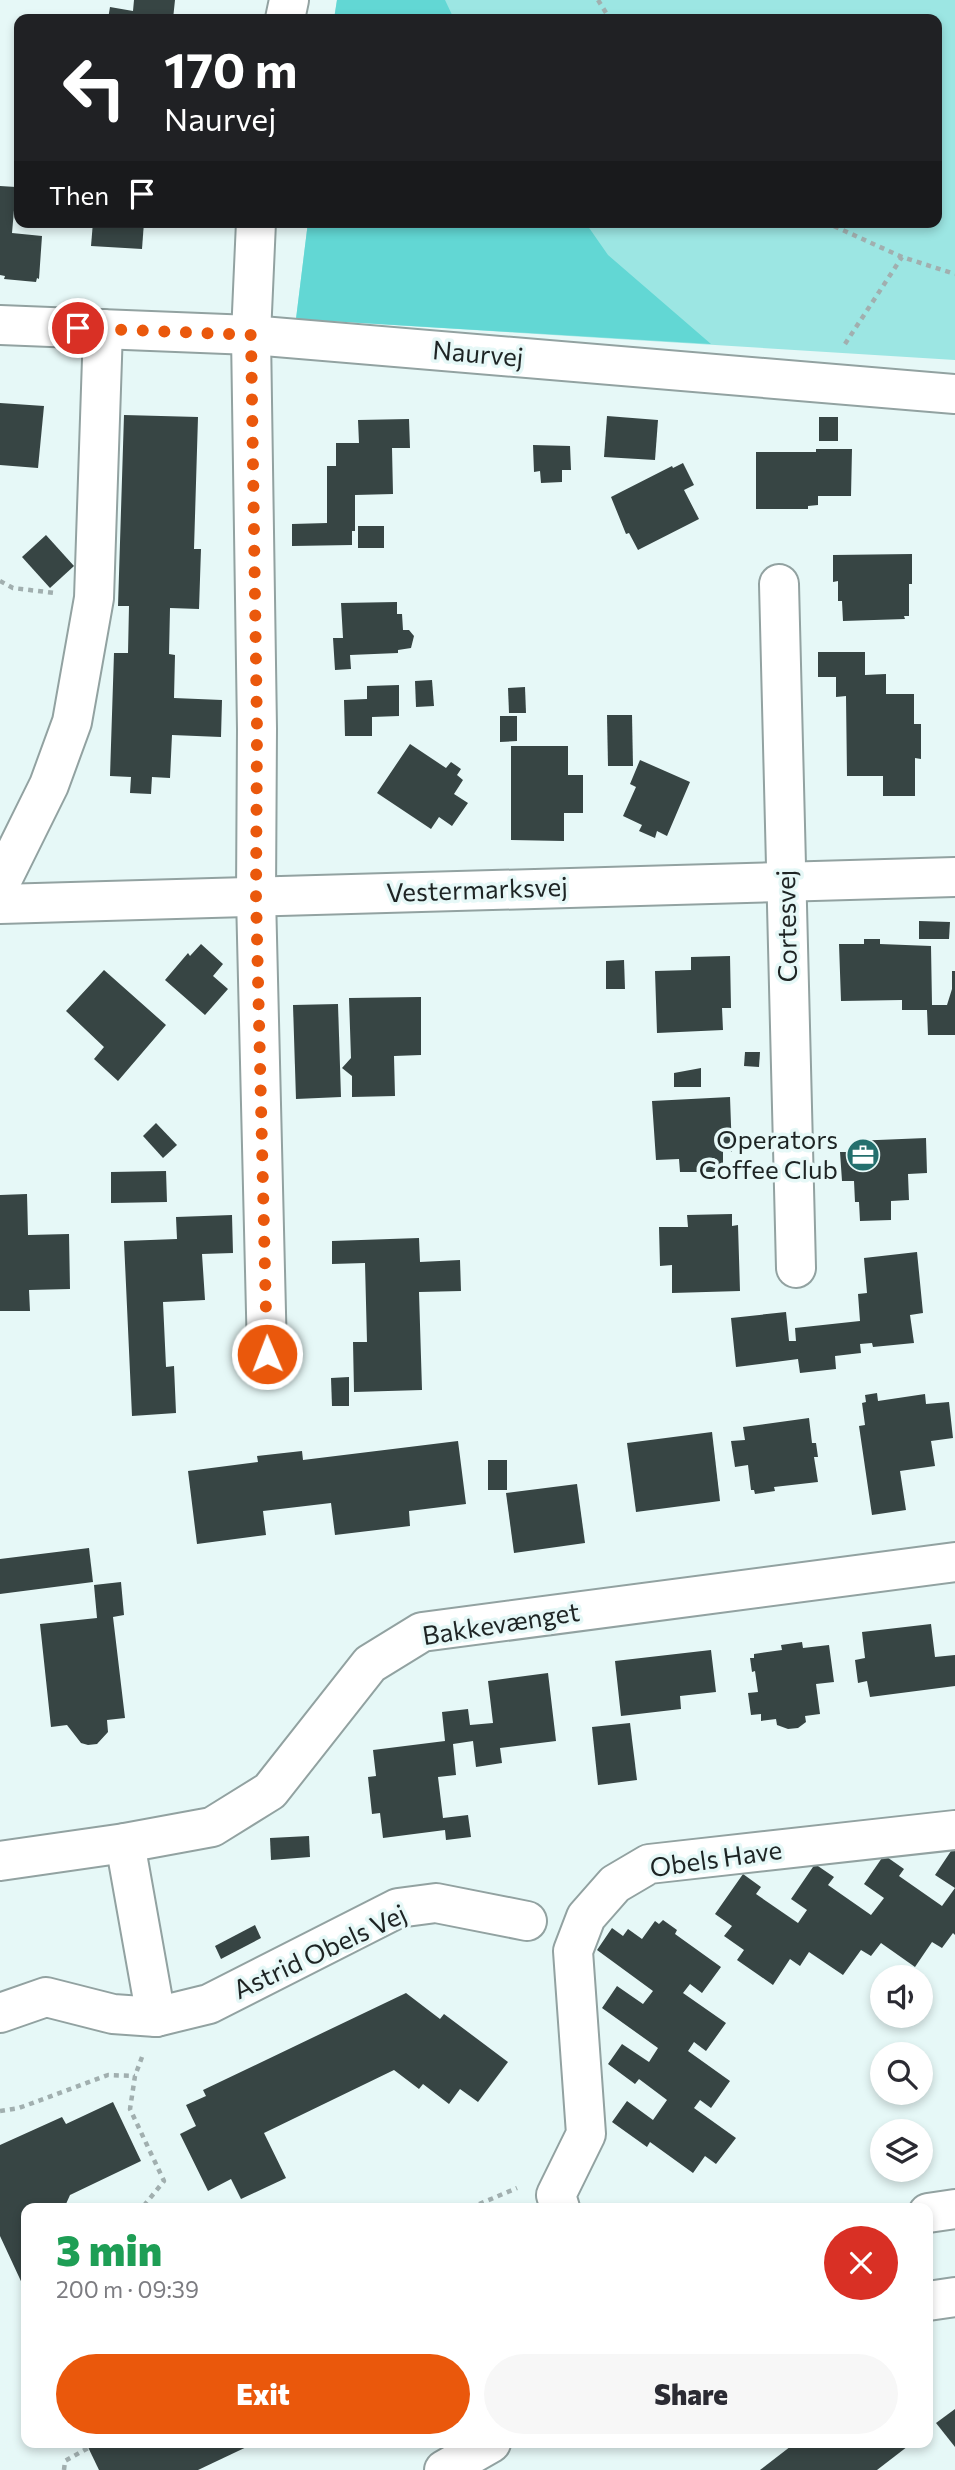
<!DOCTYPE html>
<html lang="en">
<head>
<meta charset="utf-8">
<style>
	body { margin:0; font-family:Commissioner,sans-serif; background:#f7f7f7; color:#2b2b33; height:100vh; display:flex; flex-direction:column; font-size:26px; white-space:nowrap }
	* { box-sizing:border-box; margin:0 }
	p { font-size:23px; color:#7c7c81 }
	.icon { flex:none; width:38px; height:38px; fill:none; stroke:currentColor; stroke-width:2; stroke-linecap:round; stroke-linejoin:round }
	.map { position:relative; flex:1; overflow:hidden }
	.sheet { position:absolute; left:21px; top:2203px; width:912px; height:245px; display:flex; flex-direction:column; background:#fff; border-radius:14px; box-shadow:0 4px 10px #0003 }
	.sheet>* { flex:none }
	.top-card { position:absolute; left:14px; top:14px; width:928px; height:214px; border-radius:14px; box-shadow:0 4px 10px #0003; background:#202124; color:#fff; overflow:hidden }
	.tools { position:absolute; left:870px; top:1965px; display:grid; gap:14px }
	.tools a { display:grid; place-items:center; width:63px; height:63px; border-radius:50%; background:#fff; box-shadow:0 4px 10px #0003; font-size:35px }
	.pin { position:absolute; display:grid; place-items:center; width:60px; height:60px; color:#fff; margin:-30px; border:4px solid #fff; border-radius:50%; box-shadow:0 2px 7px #0007 }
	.me { position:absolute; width:77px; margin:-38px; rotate:359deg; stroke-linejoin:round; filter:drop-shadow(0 0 5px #0008) }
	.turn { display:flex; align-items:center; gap:24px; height:147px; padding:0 35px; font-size:32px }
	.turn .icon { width:91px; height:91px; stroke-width:2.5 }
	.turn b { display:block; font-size:49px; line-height:60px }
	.then { display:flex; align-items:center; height:66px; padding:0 35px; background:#0003; gap:14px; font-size:26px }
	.round { display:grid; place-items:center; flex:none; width:74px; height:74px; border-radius:37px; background:#f7f7f7 }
	.headline { display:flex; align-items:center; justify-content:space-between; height:119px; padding:0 35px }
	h1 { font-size:42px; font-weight:800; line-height:52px; color:#1e9e55 }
	.action { display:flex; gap:14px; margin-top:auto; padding:14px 35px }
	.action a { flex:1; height:80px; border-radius:42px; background:#ea580c; color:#fff; font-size:28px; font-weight:800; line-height:80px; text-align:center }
	.action a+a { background:#f7f7f7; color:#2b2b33 }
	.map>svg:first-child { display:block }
	.green { fill:#9ce6e3 }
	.forest { fill:#62d7d4 }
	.building { fill:#374544 }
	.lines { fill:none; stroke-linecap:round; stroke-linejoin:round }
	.minor-casing { stroke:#92a2a1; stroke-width:42 }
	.path { stroke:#a1afaf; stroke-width:4.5; stroke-dasharray:5 5; stroke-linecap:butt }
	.minor { stroke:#fff; stroke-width:38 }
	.route { stroke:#ea580c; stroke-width:12; stroke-dasharray:0 21.6 }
	.labels { text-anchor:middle; stroke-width:7; stroke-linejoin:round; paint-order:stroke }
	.street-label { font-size:26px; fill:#1e2424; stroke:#e6f8f7 }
	.poi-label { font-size:26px; fill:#1e2424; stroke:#e6f8f7; text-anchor:end }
</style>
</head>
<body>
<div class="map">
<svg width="955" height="2470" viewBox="0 0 955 2470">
	<rect width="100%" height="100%" fill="#e6f8f7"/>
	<polygon class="green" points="337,0 955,0 955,360 296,319 308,222 936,222 936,19 334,19"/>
	<g class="forest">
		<polygon points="337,0 445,0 454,19 334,19"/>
		<polygon points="308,222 585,222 608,255 711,344 296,319"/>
	</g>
	<g class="building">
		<polygon points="134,0 175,0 173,19 108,19 110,7 133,11"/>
		<polygon points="0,186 16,187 12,233 42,236 39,279 37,278 36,282 4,279 5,276 0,275"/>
		<polygon points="93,222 144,222 142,249 91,246"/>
		<polygon points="0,403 44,406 38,468 0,465"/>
		<polygon points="124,415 198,417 194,549 201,549 199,609 170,608 169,654 175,655 174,698 222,700 221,737 172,735 170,778 152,777 151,794 130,793 131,777 110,776 114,653 128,653 129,606 118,606"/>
		<polygon points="607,416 658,420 655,460 604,457"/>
		<rect x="819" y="417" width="19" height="24"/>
		<polygon points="409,419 410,448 392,448 393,494 355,495 355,531 352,531 352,545 292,546 292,524 327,523 327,466 336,466 336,443 359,443 358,420"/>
		<polygon points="533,445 570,446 571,470 562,470 562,482 541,483 540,471 534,472"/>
		<polygon points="816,449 852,449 851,496 818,496 818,505 808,506 808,509 756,509 756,452 816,452"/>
		<polygon points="683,463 694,485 684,490 699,519 638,550 629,533 626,534 611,497 672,466 673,468"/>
		<rect x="358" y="526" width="26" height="22"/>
		<polygon points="46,535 74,566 50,588 22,557"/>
		<polygon points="912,554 912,584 909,584 909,616 904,616 905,619 843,621 842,601 838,601 838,581 833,582 833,555"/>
		<polygon points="397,602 397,614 402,614 403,630 409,630 414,636 411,648 398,650 398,653 350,655 351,669 335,670 333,638 343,638 341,603"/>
		<polygon points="818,652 865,652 865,675 886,674 886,694 914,694 914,724 921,724 921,759 915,758 915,796 883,796 883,776 847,776 846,696 836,697 836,677 818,677"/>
		<polygon points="432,680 434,706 416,707 415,681"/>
		<polygon points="399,685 399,716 372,717 372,736 345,736 344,700 367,699 367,686"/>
		<polygon points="525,687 526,713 509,713 508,688"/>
		<polygon points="607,715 632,715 633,766 608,766"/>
		<polygon points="500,716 517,716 517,741 500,742"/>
		<polygon points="410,744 446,768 451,762 461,769 457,775 463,780 454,794 468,803 452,826 439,817 431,829 377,793"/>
		<polygon points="511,746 568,746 568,775 583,775 583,813 564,813 564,841 511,840"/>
		<polygon points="640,760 690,782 667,836 657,831 655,838 639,831 642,825 623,816 636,787 630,784"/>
		<polygon points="919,921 950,922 949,939 919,939"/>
		<polygon points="864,939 880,939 880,944 931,946 932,1005 947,1005 952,989 952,971 955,971 955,1035 928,1035 927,1010 902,1010 902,1000 841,1001 839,944 864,944"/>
		<polygon points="201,944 223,964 213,976 228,989 205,1015 165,980 188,953 190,956"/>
		<polygon points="730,956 731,1008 722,1008 723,1030 657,1033 655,971 691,970 691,957"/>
		<polygon points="624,960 625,989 606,989 606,961"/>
		<polygon points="104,970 166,1025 118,1081 94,1059 104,1047 66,1011"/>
		<polygon points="421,997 421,1055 394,1056 395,1096 352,1097 352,1076 342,1068 351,1058 349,998"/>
		<polygon points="338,1004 341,1097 296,1099 293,1005"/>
		<polygon points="745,1052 760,1052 759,1067 744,1066"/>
		<polygon points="701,1068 701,1087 674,1087 674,1073"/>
		<polygon points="730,1097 732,1152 723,1152 723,1172 680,1172 679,1159 656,1160 652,1101"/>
		<polygon points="156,1123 177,1145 163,1158 143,1136"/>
		<polygon points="926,1138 927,1173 908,1174 909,1200 891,1201 891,1220 860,1221 859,1202 855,1202 854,1181 842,1181 840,1152 853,1152 853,1141"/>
		<polygon points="166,1171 167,1202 111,1203 111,1172"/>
		<polygon points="27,1194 28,1235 69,1234 70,1289 29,1290 30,1311 0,1311 0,1195"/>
		<polygon points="732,1214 732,1226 738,1225 740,1291 672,1293 672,1265 660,1266 659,1227 688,1227 687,1215"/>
		<polygon points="232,1215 233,1253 202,1254 205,1300 163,1302 166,1367 174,1366 176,1413 132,1416 124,1241 177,1239 176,1217"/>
		<polygon points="419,1238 420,1262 460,1260 461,1291 419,1292 422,1390 354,1392 353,1342 367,1342 365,1263 332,1264 332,1241"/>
		<polygon points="917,1252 923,1313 910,1315 914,1343 873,1347 872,1343 860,1344 861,1353 835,1356 836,1369 800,1373 798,1359 736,1367 731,1318 786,1312 789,1341 796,1341 795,1328 860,1321 858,1294 867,1293 864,1258"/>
		<polygon points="349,1377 349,1406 332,1406 331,1378"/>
		<polygon points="877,1393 878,1401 925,1394 926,1404 949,1402 953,1438 931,1441 935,1466 900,1471 906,1510 872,1515 859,1426 865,1425 862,1403 866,1402 865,1395"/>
		<polygon points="809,1418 812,1443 816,1443 818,1457 814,1457 818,1482 774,1487 775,1491 755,1494 754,1490 751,1490 748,1465 735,1467 731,1441 745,1440 743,1427"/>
		<polygon points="712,1432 720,1501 636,1512 627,1443"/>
		<polygon points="458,1441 466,1504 409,1511 410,1526 335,1535 331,1503 263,1511 266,1535 197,1544 188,1471 258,1462 257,1456 302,1451 303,1460"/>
		<rect x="488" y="1460" width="19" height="30"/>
		<polygon points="577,1484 585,1543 514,1553 506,1493"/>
		<polygon points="89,1548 93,1582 0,1594 0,1559"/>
		<polygon points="121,1582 124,1615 113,1617 125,1718 107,1720 108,1732 97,1744 88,1745 81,1743 67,1725 51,1727 40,1624 97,1618 94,1585"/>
		<polygon points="931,1624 935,1657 955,1655 955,1686 870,1697 867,1681 858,1683 855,1660 865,1658 862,1632"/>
		<polygon points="802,1642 803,1648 829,1645 834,1682 816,1684 820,1714 805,1716 806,1722 798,1728 788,1729 777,1725 776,1719 761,1721 761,1714 751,1715 748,1693 758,1692 755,1671 752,1672 750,1658 754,1658 754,1654 782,1650 781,1645"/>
		<polygon points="711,1650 716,1692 680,1696 681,1709 621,1716 615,1661"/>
		<polygon points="548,1673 556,1741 500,1748 502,1763 476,1767 473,1741 453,1744 456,1775 438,1777 443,1818 468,1815 471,1837 446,1840 445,1830 383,1838 380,1813 372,1814 368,1777 376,1776 373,1750 445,1741 442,1712 468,1709 470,1725 493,1723 488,1681"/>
		<polygon points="630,1723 637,1780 598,1785 592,1727"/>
		<polygon points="309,1836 310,1857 271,1860 270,1838"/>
		<polygon points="955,1845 955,1935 953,1933 942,1948 932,1942 915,1967 881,1943 871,1956 861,1950 843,1975 809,1952 800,1966 790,1959 773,1985 737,1960 744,1950 724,1936 732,1926 715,1914 743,1874 761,1887 756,1894 798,1923 807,1910 791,1899 815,1864 834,1877 828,1885 871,1915 884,1898 864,1884 884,1855 904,1869 899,1876 942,1906 955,1888 935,1875"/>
		<polygon points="663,1920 677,1930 675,1934 721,1967 702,1993 690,1984 683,1993 726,2023 706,2051 694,2042 688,2051 730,2081 711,2108 700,2100 694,2108 736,2138 716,2164 705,2156 693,2173 650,2142 647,2147 612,2122 627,2101 653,2120 667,2100 639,2079 635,2084 608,2064 622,2044 649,2062 658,2048 602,2008 617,1986 643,2004 653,1991 597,1950 612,1928 623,1936 628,1929 642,1939 655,1921 659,1924"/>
		<polygon points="255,1925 261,1938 221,1959 215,1946"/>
		<polygon points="406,1993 440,2019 444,2014 508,2062 478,2102 460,2089 449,2104 423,2084 419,2089 394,2070 264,2133 286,2178 241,2199 231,2179 208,2191 180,2134 196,2126 186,2105 206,2096 203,2090"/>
		<polygon points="113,2102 141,2161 70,2195 66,2204 68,2208 26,2208 26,2292 0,2236 0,2145 62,2117 66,2124"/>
		<polygon points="955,2409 955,2447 936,2423"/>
		<polygon points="86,2443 255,2443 198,2470 99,2470"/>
		<polygon points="795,2443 912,2443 877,2470 760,2470"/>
	</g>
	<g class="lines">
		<defs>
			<g id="minor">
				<polyline points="285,19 289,0"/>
				<polyline points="256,222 251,335 257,729 256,896 267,1354"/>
				<polyline points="0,325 251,335 955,394"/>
				<polyline points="779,584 796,1268"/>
				<polyline points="0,884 49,785 72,722 94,598 103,329"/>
				<polyline points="0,904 955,877"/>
				<polyline points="125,1843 156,2017"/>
				<polyline points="0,1861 125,1843 212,1827 270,1791 370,1664 422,1632 955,1562"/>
				<polyline points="0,2013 46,1997 113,2014 156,2017 209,2004 398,1908 436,1903 527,1921"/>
				<polyline points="560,2208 556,2195 586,2134 573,1951 586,1917 615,1884 649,1864 955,1830"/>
				<polyline points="928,2213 955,2209"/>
				<polyline points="928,2301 955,2297"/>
				<polyline points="444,2470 491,2443"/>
			</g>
		</defs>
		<use href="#minor" class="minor-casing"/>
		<g class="path">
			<polyline points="598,0 610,19"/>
			<polyline points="825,222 902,257 955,274"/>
			<polyline points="845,344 902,257"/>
			<polyline points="0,581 13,588 55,593"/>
			<polyline points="142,2057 135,2076 130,2109 164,2181 142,2208"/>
			<polyline points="0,2111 19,2108 108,2075 135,2076"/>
			<polyline points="470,2208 517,2188"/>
			<polyline points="64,2470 65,2461 88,2448"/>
		</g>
		<use href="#minor" class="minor"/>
	</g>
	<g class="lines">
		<polyline class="route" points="78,328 251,335 257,729 256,896 267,1354"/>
	</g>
	<defs>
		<symbol id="office-disc" viewBox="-11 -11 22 22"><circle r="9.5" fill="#246f6d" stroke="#e6f8f7"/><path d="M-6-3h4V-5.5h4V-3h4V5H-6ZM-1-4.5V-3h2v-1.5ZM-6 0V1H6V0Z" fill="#fff"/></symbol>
	</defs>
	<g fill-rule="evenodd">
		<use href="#office-disc" x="844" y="1136" width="38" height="38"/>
	</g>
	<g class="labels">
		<g class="street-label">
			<text transform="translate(478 354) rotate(5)" y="9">Naurvej</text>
			<text transform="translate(477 890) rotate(-2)" y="9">Vestermarksvej</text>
			<text transform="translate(787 926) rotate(-91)" y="9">Cortesvej</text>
			<text transform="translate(501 1624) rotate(-9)" y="9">Bakkevænget</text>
			<text transform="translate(716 1859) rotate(-8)" y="9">Obels Have</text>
			<text transform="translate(320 1952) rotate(-25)" y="9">Astrid Obels Vej</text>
		</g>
		<g class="poi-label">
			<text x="838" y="1149">Operators<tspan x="838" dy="30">Coffee Club</tspan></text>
		</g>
	</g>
</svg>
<div class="tools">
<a><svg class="icon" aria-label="sound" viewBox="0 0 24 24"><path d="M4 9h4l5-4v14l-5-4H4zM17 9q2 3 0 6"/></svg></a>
<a><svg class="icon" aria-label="search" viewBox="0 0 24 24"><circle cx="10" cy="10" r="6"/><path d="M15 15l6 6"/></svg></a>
<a><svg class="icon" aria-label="layers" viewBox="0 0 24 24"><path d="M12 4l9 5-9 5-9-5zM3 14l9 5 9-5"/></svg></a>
</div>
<div class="pin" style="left:78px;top:328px;background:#d93025"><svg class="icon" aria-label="arrive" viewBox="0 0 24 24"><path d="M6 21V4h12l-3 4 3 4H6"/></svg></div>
<svg class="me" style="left:267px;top:1354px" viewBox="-20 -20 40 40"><circle r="17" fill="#ea580c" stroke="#fff" stroke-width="3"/><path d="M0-11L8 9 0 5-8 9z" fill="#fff"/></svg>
<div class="top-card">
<div class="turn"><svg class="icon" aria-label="left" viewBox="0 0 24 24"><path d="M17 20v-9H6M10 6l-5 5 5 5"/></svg><div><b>170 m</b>Naurvej</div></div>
<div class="then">Then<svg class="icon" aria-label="arrive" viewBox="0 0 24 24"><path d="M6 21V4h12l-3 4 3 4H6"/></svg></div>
</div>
<section class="sheet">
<div class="headline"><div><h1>3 min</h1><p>200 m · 09:39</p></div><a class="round" style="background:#d93025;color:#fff"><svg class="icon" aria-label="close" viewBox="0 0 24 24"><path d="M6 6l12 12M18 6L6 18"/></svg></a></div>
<div class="action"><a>Exit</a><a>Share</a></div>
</section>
</div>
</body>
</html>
